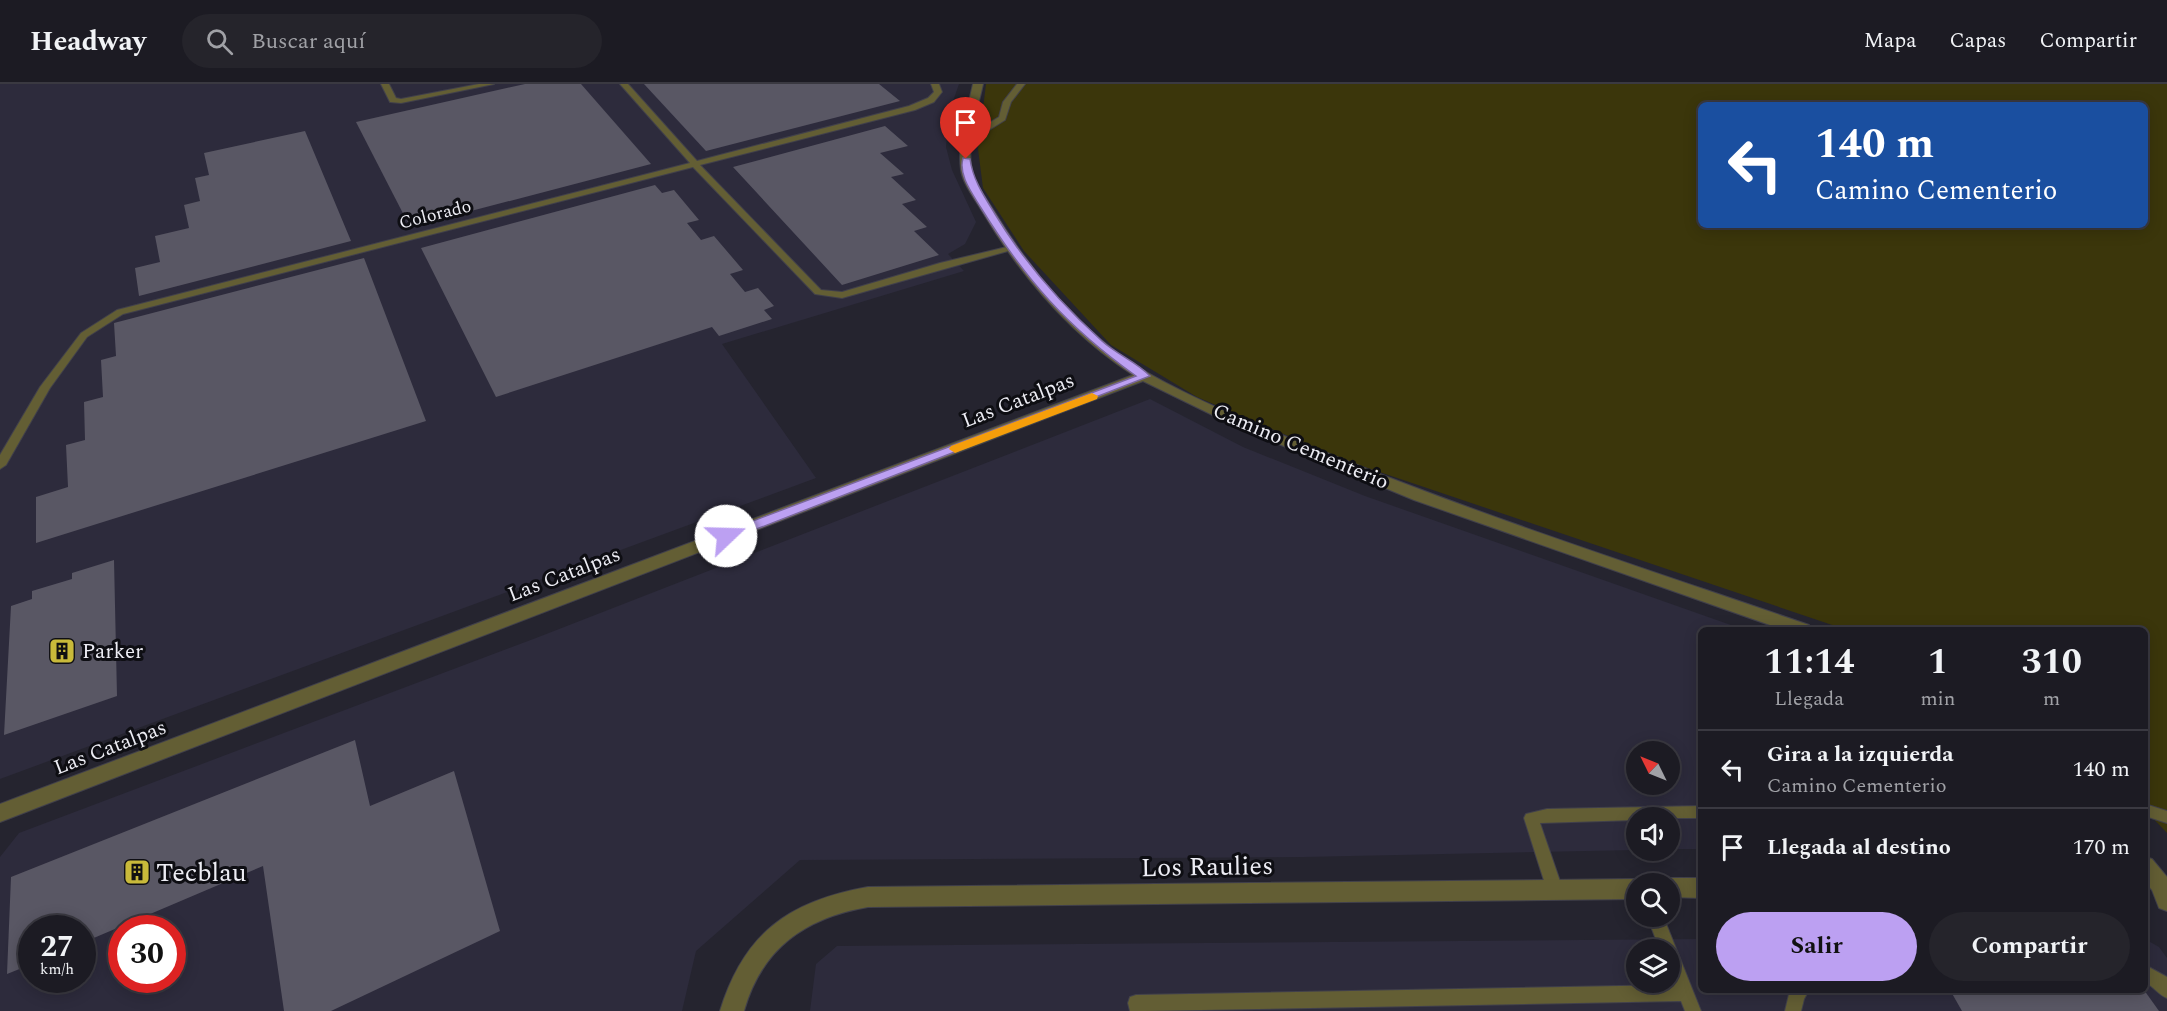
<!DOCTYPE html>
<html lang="es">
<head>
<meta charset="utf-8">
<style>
	body { margin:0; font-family:Spectral,serif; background:#25242b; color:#f1f3f6; height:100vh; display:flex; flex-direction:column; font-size:22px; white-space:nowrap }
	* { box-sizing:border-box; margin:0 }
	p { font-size:20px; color:#a0a1a6 }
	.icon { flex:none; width:33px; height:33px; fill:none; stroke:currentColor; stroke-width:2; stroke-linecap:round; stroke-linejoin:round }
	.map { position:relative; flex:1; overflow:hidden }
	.sheet { position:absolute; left:1698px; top:543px; width:450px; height:366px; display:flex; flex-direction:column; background:#1c1b23; border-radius:9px; box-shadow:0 3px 15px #0003,0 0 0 2px #3a3941 }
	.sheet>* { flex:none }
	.banner { position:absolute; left:1698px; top:18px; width:450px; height:126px; border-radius:9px; box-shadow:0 3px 15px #0003,0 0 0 2px #3a3941; background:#1a4fa0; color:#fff; overflow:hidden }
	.needle { width:39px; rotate:313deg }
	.buttons { position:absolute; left:1626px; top:657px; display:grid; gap:12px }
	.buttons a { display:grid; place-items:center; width:54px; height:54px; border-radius:50%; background:#1c1b23; box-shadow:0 3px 15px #0003,0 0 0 2px #3a3941; font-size:30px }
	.speed { position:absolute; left:18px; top:831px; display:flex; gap:12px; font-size:30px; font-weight:700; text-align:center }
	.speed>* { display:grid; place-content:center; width:78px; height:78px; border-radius:50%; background:#1c1b23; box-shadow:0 3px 15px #0003,0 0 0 2px #3a3941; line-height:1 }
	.speed small { font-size:15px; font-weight:400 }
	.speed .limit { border:9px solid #d22; background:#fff; color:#111 }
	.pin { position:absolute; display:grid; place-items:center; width:51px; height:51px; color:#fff; margin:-62px -26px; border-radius:50% 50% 50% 0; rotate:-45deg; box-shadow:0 0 6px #0007 }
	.pin .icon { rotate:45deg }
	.me { position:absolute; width:66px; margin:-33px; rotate:69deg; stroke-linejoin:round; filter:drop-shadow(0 0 4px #0008) }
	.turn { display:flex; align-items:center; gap:21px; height:126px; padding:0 18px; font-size:27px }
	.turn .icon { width:78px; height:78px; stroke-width:2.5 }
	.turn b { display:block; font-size:42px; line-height:51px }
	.eta { display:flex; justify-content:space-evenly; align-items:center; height:102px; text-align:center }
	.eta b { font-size:36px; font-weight:700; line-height:42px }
	.cta { display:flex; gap:12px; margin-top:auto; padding:12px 18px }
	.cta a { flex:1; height:69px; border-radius:36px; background:#bca0f2; color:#111; font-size:24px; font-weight:700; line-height:69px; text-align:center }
	.cta a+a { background:#25242b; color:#f1f3f6 }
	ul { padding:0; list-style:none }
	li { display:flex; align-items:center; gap:18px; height:78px; padding:0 18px; border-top:2px solid #3a3941 }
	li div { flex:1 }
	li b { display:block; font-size:22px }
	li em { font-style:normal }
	header { display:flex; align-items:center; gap:36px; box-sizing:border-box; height:84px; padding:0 30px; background:#1c1b23; border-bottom:2px solid #3a3941 }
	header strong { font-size:28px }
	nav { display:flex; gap:33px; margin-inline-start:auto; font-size:21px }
	.search { width:420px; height:54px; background:#25242b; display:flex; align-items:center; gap:15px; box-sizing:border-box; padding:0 21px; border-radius:33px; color:#a0a1a6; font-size:22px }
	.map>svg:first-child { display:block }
	.built { fill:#2d2b3c; fill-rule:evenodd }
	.green { fill:#3b360b; fill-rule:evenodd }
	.building { fill:#595764 }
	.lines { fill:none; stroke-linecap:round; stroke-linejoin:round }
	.service-casing { stroke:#41404b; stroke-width:2 }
	.minor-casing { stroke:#41404b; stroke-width:2 }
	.service { fill:#635e34; fill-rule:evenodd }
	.minor { fill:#635e34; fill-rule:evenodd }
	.route { fill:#bca0f2; stroke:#7a689d; stroke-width:1.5 }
	.slow { fill:#f59e0b }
	.labels { text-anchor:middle; stroke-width:6; stroke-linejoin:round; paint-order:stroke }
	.far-street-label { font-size:18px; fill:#ededf4; stroke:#0e0e13 }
	.street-label { font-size:21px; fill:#ededf4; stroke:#0e0e13 }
	.poi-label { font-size:21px; fill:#ededf4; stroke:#0e0e13; text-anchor:start }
	.near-street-label { font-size:26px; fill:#ededf4; stroke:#0e0e13 }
	.near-poi-label { font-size:26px; fill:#ededf4; stroke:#0e0e13; text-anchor:start }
</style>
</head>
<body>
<header>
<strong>Headway</strong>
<div class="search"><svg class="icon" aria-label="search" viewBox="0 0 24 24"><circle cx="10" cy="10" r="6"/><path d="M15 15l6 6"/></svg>Buscar aquí</div>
<nav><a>Mapa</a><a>Capas</a><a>Compartir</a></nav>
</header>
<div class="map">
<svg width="2167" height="927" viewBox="0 0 2167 927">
	<rect width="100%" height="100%" fill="#25242f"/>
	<g class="built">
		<polygon points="0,0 959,0 949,29 946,63 952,86 976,138 965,160 948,170 964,187 722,260 816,394 0,695"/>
		<path d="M1150,315L1243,363L1365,412L1745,546H1701V765H1670V734H1636V766L1304,773L800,776L696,867L682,927H0V773L19,749L536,554ZM1636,668H1670V700H1636ZM32,844H82V896H32ZM122,844H172V896H122Z"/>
		<path d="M1701,855V906H2145V855L2159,863L2167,874V927H810L816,880L837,862ZM1636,866H1670V898H1636Z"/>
	</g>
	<path class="green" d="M986,0H2167V749L2145,726V546H1847L1347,377L1197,313L1111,261L1024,167L983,104L978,65ZM1701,21H2145V141H1701Z"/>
	<g class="building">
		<polygon points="525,0 581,0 651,80 410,143 356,38"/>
		<polygon points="644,0 879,0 900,17 706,67"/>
		<polygon points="885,42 908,62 880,69 904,90 891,93 916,116 902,120 927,143 914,147 939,171 842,201 733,83"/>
		<polygon points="305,47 351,157 139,212 135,184 160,178 155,152 189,144 184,121 200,117 195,94 209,91 204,69"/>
		<polygon points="655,101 662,109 674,106 699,136 687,139 701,156 714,152 743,186 730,190 745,208 758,204 774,222 764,226 772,235 719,252 712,243 496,313 421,164"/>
		<polygon points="364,174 426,337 36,459 36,413 68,403 66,361 85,356 84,318 103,313 101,276 116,272 114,239"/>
		<polygon points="114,476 117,612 4,651 11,522 32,515 32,507 72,495 72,489"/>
		<polygon points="355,656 370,722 454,687 500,847 331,927 284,927 263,782 82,859 82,844 32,844 32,880 7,890 11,793"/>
		<polygon points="1950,906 2144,906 2159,927 1962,927"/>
	</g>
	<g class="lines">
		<defs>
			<g id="service">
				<polygon points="381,0 389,0 396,14 401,15 479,0 494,0 401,19 390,18"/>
				<polygon points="620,0 628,0 697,77 909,22 928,14 934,8 931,0 939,0 942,8 934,18 915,26 700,81 821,206 842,208 940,179 1011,162 1015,165 842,214 815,210 693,83 123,230 87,253 50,304 6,381 0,385 0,371 40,303 81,249 117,226 690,79"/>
				<polygon points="1017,0 1025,0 1011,18 1005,36 989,46 964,48 964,44 984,42 999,33 1003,18"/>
				<polygon points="2145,720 2167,727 2167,739 2145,732"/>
				<polygon points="1701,722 1701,734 1636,734 1636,736 1540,739 1563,806 1561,811 1555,813 1549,811 1547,806 1524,734 1526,730 1547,725"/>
				<polygon points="1647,832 1663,832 1701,927 1685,927 1681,917 1146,927 1130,927 1128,919 1130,913 1136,911 1675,901 1670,888 1670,866 1660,866"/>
				<path d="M2145,881L2167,893V914C2159,911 2154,903 2145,898Z"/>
				<polygon points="1790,906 1809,906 1804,915 1801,927 1785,927"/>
			</g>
			<g id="minor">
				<path d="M973,0H983C977,28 965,62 973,90C977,103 987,116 994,127C1032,189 1084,252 1148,289C1208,323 1275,348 1339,374C1494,436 1652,487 1809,541L1812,546H1784L1414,416L1233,341L1143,297L0,738V720L1133,291C1070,250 1020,191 982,127C975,115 963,100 961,86C957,57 967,28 973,0Z"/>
				<polygon points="2145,773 2152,775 2167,793 2167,827 2159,824 2152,806 2145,798"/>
				<polygon points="1670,794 1701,794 1701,814 1670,813 1670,800 1661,800"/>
				<path d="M1636,795L1644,800H1636V815L868,823C805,834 762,864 744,927H720C744,849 789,817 868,803Z"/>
			</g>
		</defs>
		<use href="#service" class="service-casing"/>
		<use href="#minor" class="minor-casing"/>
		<use href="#service" class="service"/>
		<use href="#minor" class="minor"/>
	</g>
	<path class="route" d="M963,74L970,75C973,96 984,112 995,130C1024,178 1060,219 1102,257C1116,270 1137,278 1150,292L731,455H721L719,452L721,449L1136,292C1067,243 1025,195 981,124C972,109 958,91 963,74Z"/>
	<polygon class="slow" points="1092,309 1098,312 1097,315 960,367 955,369 949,365 951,362"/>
	<defs>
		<symbol id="building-square" viewBox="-11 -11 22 22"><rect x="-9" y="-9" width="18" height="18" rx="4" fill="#c9ba3a" stroke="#0e0e13"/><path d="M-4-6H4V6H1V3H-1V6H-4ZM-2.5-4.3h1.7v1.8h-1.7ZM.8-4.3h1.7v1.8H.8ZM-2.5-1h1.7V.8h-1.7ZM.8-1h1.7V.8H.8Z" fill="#111"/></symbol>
	</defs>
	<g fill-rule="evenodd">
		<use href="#building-square" x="47" y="552" width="30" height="30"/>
		<use href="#building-square" x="122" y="773" width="30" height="30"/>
	</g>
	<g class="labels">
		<g class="far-street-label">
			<text transform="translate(435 130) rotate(-14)" y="6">Colorado</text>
		</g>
		<g class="street-label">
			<text transform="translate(1018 316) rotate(-21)" y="7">Las Catalpas</text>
			<text transform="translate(1301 362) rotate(23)" y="7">Camino Cementerio</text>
			<text transform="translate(564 490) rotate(-21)" y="7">Las Catalpas</text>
			<text transform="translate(110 663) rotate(-21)" y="7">Las Catalpas</text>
		</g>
		<g class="poi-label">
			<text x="82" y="574">Parker</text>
		</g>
		<g class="near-street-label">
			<text transform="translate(1207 782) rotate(-1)" y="9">Los Raulies</text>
		</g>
		<g class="near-poi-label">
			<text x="156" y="797">Tecblau</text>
		</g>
	</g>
</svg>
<div class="buttons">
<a><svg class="needle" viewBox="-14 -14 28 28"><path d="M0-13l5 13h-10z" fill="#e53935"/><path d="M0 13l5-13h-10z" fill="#a0a1a6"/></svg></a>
<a><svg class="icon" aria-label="sound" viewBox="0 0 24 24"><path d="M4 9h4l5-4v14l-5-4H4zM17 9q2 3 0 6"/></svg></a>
<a><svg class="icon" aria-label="search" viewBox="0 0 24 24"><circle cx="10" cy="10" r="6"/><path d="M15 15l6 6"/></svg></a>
<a><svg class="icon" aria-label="layers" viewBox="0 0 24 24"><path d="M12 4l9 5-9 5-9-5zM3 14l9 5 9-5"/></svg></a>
</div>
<div class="speed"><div>27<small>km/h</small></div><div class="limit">30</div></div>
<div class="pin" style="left:966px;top:75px;background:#d93025"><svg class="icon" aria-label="arrive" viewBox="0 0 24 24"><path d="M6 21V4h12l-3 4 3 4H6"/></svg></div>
<svg class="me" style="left:726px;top:452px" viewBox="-20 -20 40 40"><circle r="19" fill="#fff"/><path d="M0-13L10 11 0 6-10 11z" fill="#bca0f2"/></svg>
<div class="banner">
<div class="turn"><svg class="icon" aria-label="left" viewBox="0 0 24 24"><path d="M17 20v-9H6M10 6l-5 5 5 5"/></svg><div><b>140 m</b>Camino Cementerio</div></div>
</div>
<section class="sheet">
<div class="eta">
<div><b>11:14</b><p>Llegada</p></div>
<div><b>1</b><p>min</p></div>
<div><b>310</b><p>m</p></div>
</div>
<ul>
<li><svg class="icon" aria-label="left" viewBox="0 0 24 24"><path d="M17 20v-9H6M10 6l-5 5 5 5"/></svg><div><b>Gira a la izquierda</b><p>Camino Cementerio</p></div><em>140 m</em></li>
<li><svg class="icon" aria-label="arrive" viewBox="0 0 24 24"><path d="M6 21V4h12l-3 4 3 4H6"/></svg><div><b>Llegada al destino</b></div><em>170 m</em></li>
</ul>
<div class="cta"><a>Salir</a><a>Compartir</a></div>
</section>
</div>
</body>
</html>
